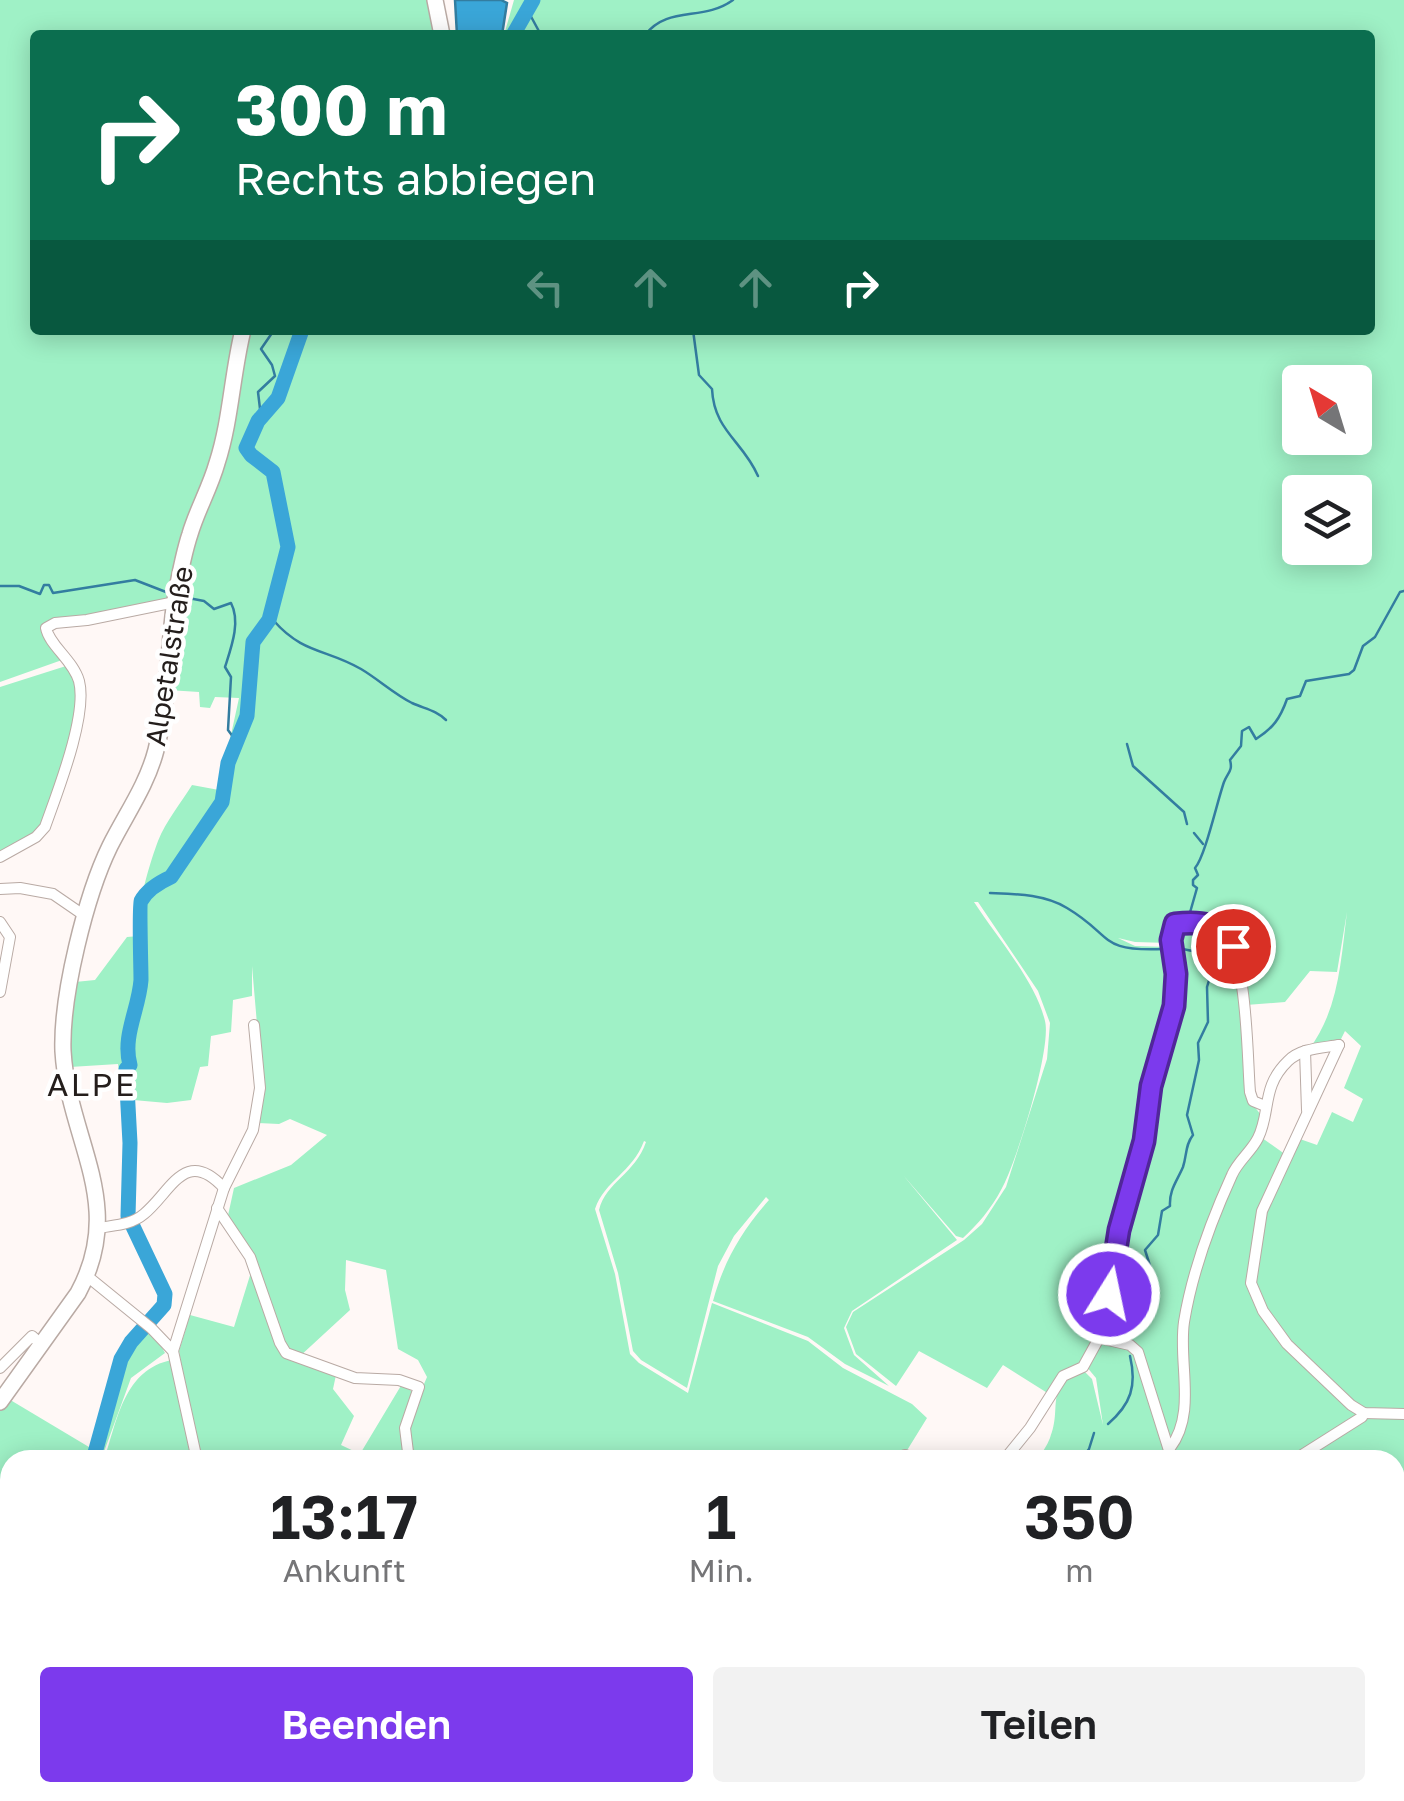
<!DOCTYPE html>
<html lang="de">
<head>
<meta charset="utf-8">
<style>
	body { margin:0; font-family:"Golos Text",sans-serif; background:#f2f2f2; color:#202124; height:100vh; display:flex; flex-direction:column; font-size:38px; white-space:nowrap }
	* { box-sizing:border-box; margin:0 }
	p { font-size:32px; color:#757577 }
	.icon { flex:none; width:55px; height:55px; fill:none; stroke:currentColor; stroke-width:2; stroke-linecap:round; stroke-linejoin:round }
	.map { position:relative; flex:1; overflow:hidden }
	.panel { position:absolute; left:0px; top:1450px; width:1405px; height:352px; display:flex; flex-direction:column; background:#fff; border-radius:30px 30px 0 0; box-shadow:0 5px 25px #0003 }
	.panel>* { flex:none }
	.top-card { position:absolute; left:30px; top:30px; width:1345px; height:305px; border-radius:10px; box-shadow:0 5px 25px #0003; background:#0b6e4f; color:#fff; overflow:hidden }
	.needle { width:65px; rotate:322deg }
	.buttons { position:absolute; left:1282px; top:365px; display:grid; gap:20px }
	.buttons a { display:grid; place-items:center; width:90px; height:90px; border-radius:10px; background:#fff; box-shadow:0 5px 25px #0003; font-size:50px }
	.pin { position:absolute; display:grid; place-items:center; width:85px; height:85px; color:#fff; margin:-42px; border:5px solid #fff; border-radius:50%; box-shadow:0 2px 10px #0007 }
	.me { position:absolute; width:110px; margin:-55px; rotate:10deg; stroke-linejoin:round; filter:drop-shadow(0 0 8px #0008) }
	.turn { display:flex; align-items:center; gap:35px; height:210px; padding:0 40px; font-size:45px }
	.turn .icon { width:130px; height:130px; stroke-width:2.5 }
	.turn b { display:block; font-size:70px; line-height:85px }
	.lanes { display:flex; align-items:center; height:95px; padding:0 40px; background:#0003; justify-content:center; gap:50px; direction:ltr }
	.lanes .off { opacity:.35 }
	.eta { display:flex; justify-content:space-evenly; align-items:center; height:170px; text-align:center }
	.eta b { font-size:60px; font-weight:600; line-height:70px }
	.button { display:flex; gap:20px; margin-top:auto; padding:20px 40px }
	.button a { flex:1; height:115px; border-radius:10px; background:#7c3aed; color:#fff; font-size:40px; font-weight:600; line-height:115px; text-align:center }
	.button a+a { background:#f2f2f2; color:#202124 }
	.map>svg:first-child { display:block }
	.green { fill:#9ff1c6; fill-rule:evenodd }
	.water { fill:#3aa6d8; stroke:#337da0; stroke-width:2.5 }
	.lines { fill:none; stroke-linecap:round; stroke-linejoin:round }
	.stream { stroke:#337da0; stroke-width:2.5 }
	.river { stroke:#3aa6d8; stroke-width:15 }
	.minor-casing { stroke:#b9aaa4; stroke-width:12 }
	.secondary-casing { stroke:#b9aaa4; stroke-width:18 }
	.minor { stroke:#fff; stroke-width:10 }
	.secondary { stroke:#fff; stroke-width:15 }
	.route-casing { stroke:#51269a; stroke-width:25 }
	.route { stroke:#7c3aed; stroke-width:18 }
	.labels { text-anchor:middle; stroke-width:9; stroke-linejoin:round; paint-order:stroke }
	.street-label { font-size:28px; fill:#241e1c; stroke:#fff }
	.quarter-label { font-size:32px; letter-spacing:2.5px; fill:#241e1c; stroke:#fff }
</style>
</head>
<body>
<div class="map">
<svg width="1404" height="1801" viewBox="0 0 1404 1801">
	<rect width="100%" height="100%" fill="#fff8f6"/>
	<g class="green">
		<polygon points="0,0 433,0 439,35 35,35 35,330 240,330 228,410 171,598 88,618 54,622 47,639 62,660 0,682"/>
		<path d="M514,0H1404V1801H1216L1212,1793L1395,1792V1460H1173L1171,1449L1178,1439L1167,1434L1139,1351L1131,1343L1103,1331L1121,1231L1145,1141L1152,1086L1176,1006L1177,974L1173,940L1176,925C1192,924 1209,922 1221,933C1254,963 1236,1055 1248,1095C1250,1103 1256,1108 1261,1115L1258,1135L1289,1157L1297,1138L1317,1145L1332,1112L1353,1122L1363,1099L1344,1088L1361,1046L1345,1031L1339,1043L1309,1049C1339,1010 1341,959 1347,912L1337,972L1310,971L1285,1002L1246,1005C1244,955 1232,916 1175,922L1169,943L1135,942L1118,938L1135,946L1168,947L1174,974L1173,1006L1150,1085L1143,1140L1117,1230L1112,1274L1098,1337L1083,1365L1062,1375L1049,1394L1003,1365L987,1388L919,1351L896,1386L856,1354L846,1327L853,1312L964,1240L982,1224L1006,1187L1047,1059L1050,1023L1038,991L978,902H974C996,936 1036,982 1045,1021C1052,1048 1016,1164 1001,1190C991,1209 978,1224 963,1238L956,1236L903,1175L957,1240L852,1311L844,1328L854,1355L889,1386L845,1364L808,1337L713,1301C724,1261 741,1232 769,1200L766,1197L734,1236L718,1266L687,1388L641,1360L633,1351L618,1273L599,1210C606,1182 635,1174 646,1142L644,1141C632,1173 605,1180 595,1209L615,1274L630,1354L639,1363L688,1393L712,1303L808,1341L843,1368L912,1404L927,1418L906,1452L887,1460H411L405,1429L427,1377L418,1360L398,1349L386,1270L346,1260L345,1290L350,1310L299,1357L287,1352L281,1344L252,1256L227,1220L234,1188L291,1165L327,1135L290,1119L279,1124L258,1123L263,1094L252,966V996L233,1000L231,1032L211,1036L208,1066L200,1067L191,1100L167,1103L122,1099L118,1064L70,1067V1028L75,982L95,980L127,937L139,936C134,915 150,862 158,841C166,821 181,803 192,785L219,790L239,698L215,697L210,708L200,707L199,692L168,690L185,564L193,533L220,467L234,410L247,330H1370V35H504ZM1300,382H1355V438H1300ZM1300,492H1355V548H1300Z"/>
		<polygon points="66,666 78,684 72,730 44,826 0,853 0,687"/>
		<polygon points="252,1269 279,1349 336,1375 333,1389 354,1416 341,1445 360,1454 402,1384 414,1393 406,1460 198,1460 179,1351 190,1315 234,1327"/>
		<polygon points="141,1325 155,1335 165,1353 131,1378 101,1460 10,1460 10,1624 0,1640 0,1408 7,1398 94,1450 122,1364"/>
		<path d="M1101,1340L1127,1346L1136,1355L1170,1460H1038C1042,1452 1047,1446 1050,1438C1063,1406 1043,1390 1082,1369L1092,1379L1103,1425L1096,1378L1086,1366Z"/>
		<path d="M172,1360L191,1460H104C117,1421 124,1369 172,1360Z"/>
		<polygon points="10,1631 10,1792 414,1793 412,1801 0,1801 0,1648"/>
		<polygon points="419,1793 419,1792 910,1793 909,1801 417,1801"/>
		<polygon points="1030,1793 1209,1792 1213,1801 1027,1801"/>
	</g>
	<polygon class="water" points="455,0 501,0 507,3 502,35 457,35"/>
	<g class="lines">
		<g class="stream">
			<polyline points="528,11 541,35"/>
			<path d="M645,35C668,5 703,22 733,0"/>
			<path d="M693,330L699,375L712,389C714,431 743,441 758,476"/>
			<polyline points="261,417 258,392 275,376 272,365 261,349 272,333 270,330"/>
			<polyline points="0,586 19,586 40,594 44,585 49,585 53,593 135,580 166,592"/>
			<path d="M183,597L204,601L214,609L231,603C241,622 231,648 225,667L231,677L228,730L236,741"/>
			<path d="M269,620L274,621C303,654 327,649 361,669C378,679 394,694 412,703C425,709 436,710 446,720"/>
			<polyline points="1127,744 1133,766 1184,812 1187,824"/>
			<polyline points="1194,833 1203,844"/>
			<path d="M990,893C1015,894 1044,894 1067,908C1114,936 1098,952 1164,949"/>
			<path d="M1189,916L1197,888L1193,885V880L1198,875L1195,868C1205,857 1217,802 1224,782C1228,772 1233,771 1230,760L1241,746L1242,731L1249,727L1256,739C1273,728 1280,719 1287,699L1300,696L1306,681L1349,674L1354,670L1363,646L1375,637L1400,592L1404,591"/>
			<polyline points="1178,948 1202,953 1212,967"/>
			<path d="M1131,1338L1136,1311L1145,1299L1151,1269L1145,1250L1158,1235L1162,1211L1170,1206C1169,1190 1177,1181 1183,1167C1187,1155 1185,1145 1193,1135L1187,1115L1199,1060L1198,1043L1208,1022L1207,987L1217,954L1211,942L1192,933L1191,928"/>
			<path d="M1108,1424C1131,1404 1137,1386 1130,1356"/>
			<polyline points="1081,1460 1089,1449 1094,1433"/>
			<polyline points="974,1801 977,1792"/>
		</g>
		<g class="river">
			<polyline points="513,35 533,0"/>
			<path d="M93,1460L121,1359L131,1342L164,1305L165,1294L128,1216L130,1143L126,1069L130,1065C122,1036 139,1009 141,980C141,968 139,905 141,901C147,890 160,882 171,877L222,802L228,763L247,716L253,642L269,620L288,547L273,472L251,455L246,448L258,421L278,398L302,330"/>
			<polyline points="0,1624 10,1608"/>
		</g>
		<defs>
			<g id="minor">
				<path d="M0,857L36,837L45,827C57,793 88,715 79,681C73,660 49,645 46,628L55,623L87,620L175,602"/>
				<polyline points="0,889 20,888 53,894 85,916"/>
				<polyline points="0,922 10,937 0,992"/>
				<polyline points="1339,1045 1262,1211 1251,1283 1263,1311 1287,1344 1351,1405 1364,1413 1404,1414"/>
				<polyline points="1305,1051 1307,1110"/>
				<polyline points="217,1208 250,1257 280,1343 286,1353 355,1378 399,1380 419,1387 405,1428 409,1460"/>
				<path d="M99,1228C115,1225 131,1225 144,1214C171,1192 185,1146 224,1188"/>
				<polyline points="87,1276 151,1328 173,1351 197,1460"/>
				<polyline points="1099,1338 1130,1345 1138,1352 1172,1460"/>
				<polyline points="173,1351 224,1188 253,1130 260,1088 254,1025"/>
				<polyline points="0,1368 32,1336 42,1345"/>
				<path d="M1170,1448C1197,1413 1178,1363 1184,1322C1192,1273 1211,1221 1232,1175C1238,1161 1251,1152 1258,1138C1271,1112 1261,1087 1288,1061C1301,1048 1322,1048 1339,1045"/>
				<polyline points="894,1460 905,1455 920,1460"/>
				<path d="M1004,1460L1030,1428L1063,1376L1083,1367L1099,1338L1114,1274L1119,1230L1144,1141L1151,1085L1174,1006L1176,974L1171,940L1175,924C1191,922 1207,920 1221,930C1248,952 1247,1057 1250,1092L1253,1101L1265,1106"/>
				<polyline points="1294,1460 1362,1417 1364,1413"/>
				<polyline points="35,1801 41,1792"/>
				<polyline points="948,1801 949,1792"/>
			</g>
			<g id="secondary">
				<polyline points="435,0 442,35"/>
				<path d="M0,1402L78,1293C127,1203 68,1140 63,1051C61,996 86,895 110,846C126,814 147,785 156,750C168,702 168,650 175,600C179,578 183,555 190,534C197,510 210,488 217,463C231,420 232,374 243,330"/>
			</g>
		</defs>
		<use href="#minor" class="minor-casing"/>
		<use href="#secondary" class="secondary-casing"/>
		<use href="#minor" class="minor"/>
		<use href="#secondary" class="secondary"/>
	</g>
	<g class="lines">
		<defs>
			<path id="route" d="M1109,1294L1119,1230L1144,1141L1151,1086L1174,1006L1176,974L1171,940L1175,924C1202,921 1217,923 1233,946"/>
		</defs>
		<use href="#route" class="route-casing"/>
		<use href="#route" class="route"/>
	</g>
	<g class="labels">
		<g class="street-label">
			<text transform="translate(169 656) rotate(-81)" y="10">Alpetalstraße</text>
		</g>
		<g class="quarter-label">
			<text x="92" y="1096">ALPE</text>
		</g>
	</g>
</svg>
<div class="buttons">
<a><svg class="needle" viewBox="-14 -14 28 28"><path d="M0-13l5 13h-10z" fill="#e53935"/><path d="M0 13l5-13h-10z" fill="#757577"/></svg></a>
<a><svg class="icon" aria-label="layers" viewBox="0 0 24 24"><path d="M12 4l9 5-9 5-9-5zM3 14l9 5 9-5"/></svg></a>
</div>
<div class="pin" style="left:1233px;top:946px;background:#d93025"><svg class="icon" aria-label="arrive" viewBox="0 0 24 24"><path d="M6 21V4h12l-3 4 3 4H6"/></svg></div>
<svg class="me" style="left:1109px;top:1294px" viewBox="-20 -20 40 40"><circle r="17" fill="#7c3aed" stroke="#fff" stroke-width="3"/><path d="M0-11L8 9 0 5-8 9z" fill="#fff"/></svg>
<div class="top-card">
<div class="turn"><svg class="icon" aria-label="right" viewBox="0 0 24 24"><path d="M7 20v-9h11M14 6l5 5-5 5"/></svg><div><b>300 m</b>Rechts abbiegen</div></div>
<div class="lanes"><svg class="icon off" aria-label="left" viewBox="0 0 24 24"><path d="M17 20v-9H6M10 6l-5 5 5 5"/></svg><svg class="icon off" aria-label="ahead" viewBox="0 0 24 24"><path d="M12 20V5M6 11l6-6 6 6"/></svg><svg class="icon off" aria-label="ahead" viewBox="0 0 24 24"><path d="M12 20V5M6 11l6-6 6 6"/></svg><svg class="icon" aria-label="right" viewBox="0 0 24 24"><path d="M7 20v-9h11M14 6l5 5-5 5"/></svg></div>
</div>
<section class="panel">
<div class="eta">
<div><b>13:17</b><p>Ankunft</p></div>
<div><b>1</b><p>Min.</p></div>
<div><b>350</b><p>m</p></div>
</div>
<div class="button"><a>Beenden</a><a>Teilen</a></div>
</section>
</div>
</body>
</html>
